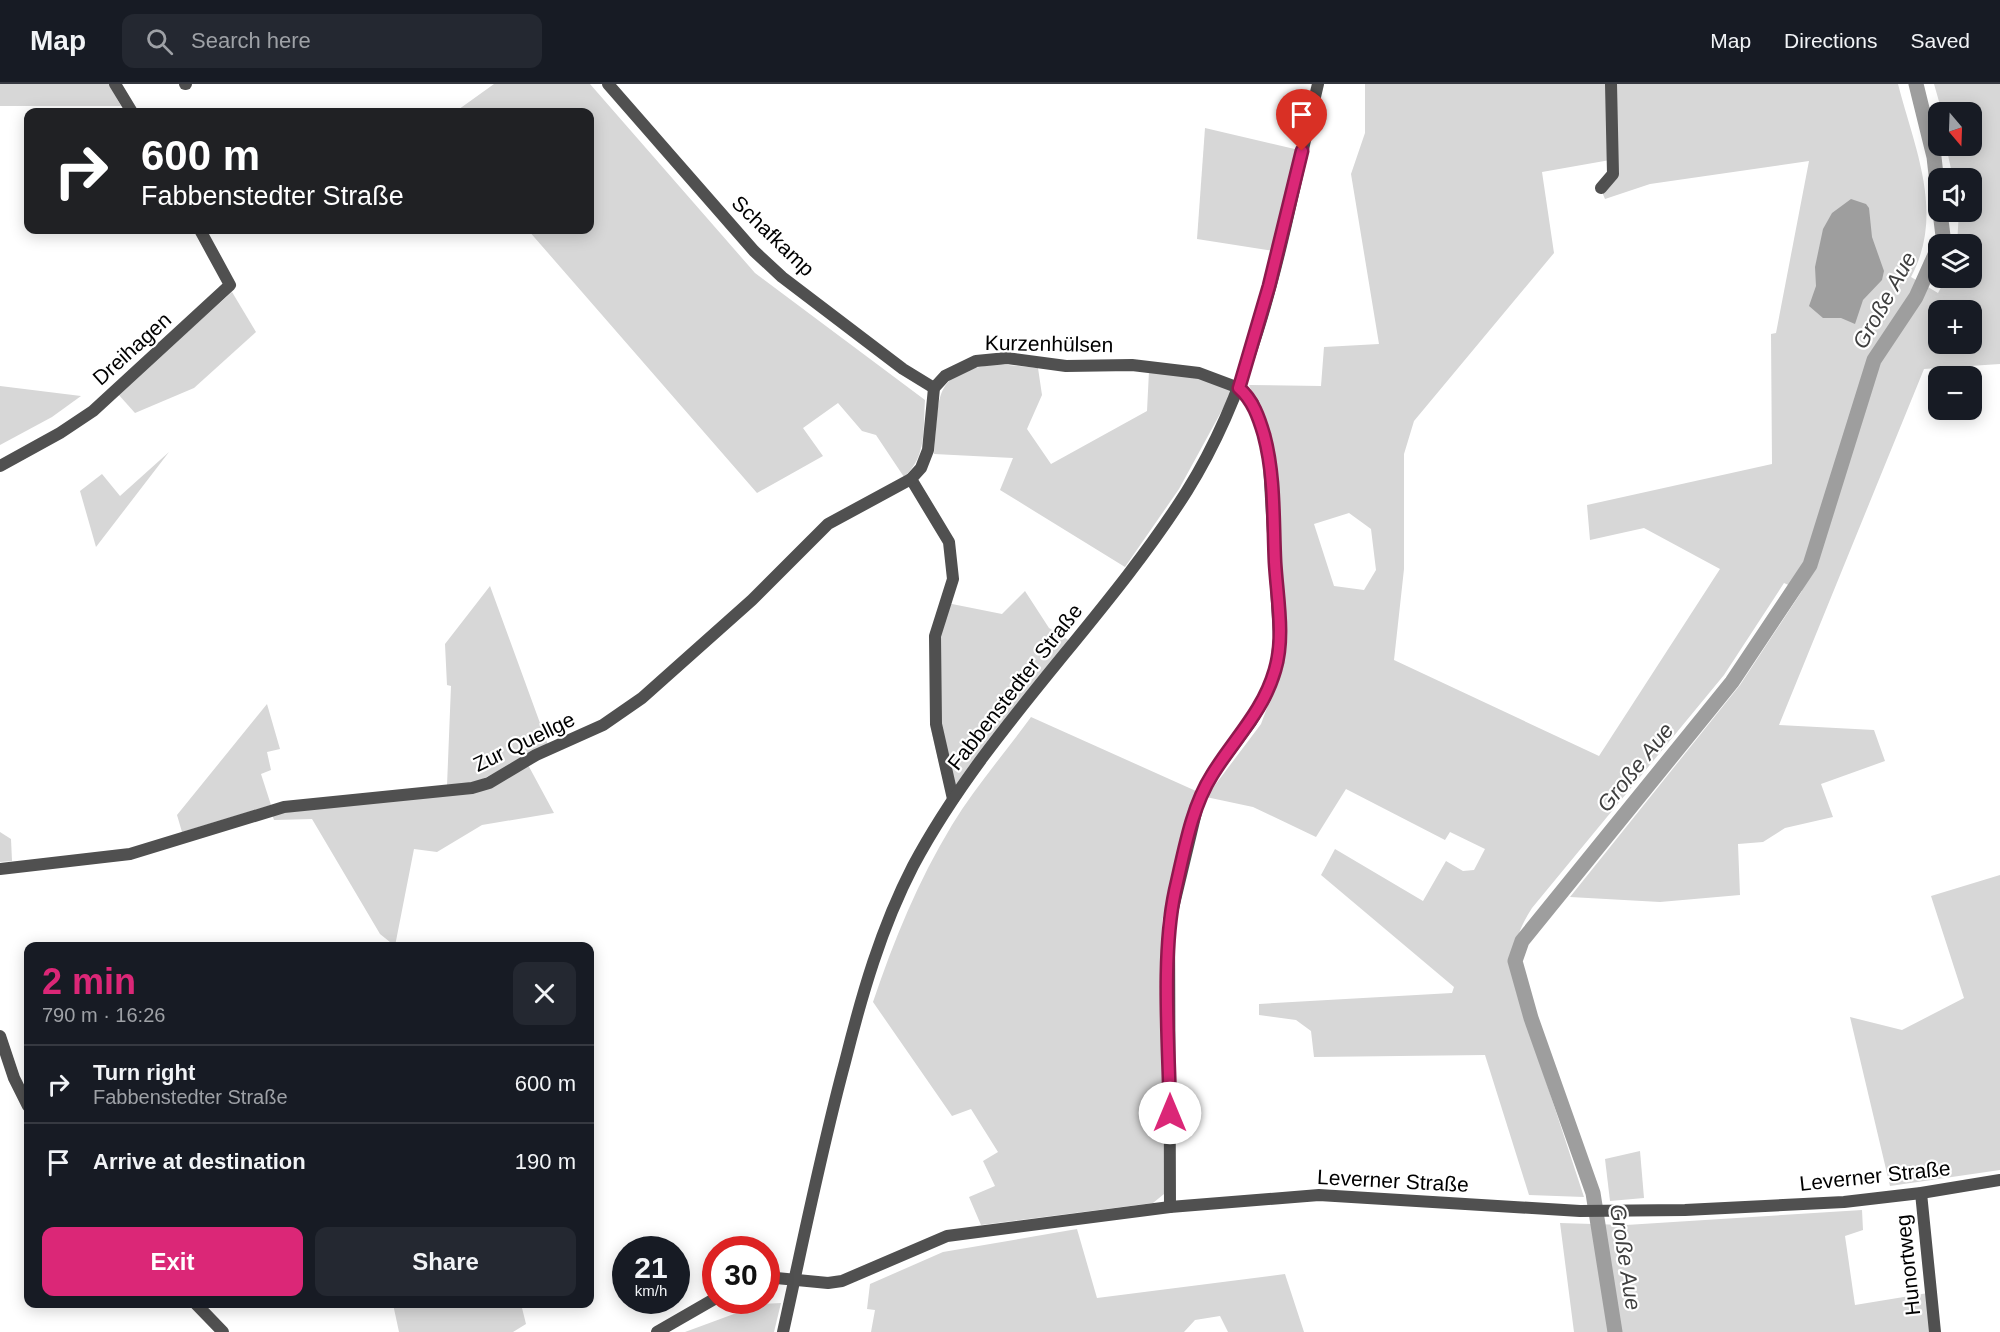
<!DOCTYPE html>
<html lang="en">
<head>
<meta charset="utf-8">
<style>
	body { margin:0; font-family:Helvetica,sans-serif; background:#242831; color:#f1f3f6; height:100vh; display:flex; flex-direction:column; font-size:22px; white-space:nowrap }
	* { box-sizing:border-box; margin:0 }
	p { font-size:20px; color:#9ea1a6 }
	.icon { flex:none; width:33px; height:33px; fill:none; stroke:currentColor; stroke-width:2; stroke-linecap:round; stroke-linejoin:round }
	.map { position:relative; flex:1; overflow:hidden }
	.side { position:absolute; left:24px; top:858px; width:570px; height:366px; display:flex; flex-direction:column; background:#171b24; border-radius:12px; box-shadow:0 3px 15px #0003 }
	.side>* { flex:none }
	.guide { position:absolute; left:24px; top:24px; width:570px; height:126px; border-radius:12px; box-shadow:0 3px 15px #0003; background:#202124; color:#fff; overflow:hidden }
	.needle { width:39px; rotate:161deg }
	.fabs { position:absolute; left:1928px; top:18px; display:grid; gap:12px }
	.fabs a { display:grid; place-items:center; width:54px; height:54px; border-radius:12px; background:#171b24; box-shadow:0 3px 15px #0003; font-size:30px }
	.speed { position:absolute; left:612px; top:1152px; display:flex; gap:12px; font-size:30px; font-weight:700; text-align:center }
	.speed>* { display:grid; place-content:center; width:78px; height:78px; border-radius:50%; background:#171b24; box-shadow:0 3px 15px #0003; line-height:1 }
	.speed small { font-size:15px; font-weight:400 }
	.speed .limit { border:9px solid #d22; background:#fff; color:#111 }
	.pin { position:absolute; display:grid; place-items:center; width:51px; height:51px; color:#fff; margin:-62px -26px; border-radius:50% 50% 50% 0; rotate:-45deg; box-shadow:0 0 6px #0007 }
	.pin .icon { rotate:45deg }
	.me { position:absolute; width:66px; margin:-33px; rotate:0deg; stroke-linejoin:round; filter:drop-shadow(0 0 4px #0008) }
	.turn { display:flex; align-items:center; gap:21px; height:126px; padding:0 18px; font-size:27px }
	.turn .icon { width:78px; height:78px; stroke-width:2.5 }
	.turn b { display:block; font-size:42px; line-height:51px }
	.round { display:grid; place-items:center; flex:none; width:63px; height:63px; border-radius:12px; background:#242831 }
	.overview { display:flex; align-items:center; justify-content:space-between; height:102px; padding:0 18px }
	h1 { font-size:36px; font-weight:600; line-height:45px; color:#db2777 }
	.cta { display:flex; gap:12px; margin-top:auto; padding:12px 18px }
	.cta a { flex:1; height:69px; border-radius:12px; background:#db2777; color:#fff; font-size:24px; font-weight:600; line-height:69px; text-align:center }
	.cta a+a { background:#242831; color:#f1f3f6 }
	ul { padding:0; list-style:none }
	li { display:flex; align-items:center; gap:18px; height:78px; padding:0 18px; border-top:2px solid #363941 }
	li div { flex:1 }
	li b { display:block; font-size:22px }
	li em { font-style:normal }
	header { display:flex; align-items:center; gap:36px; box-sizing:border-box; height:84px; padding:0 30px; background:#171b24; border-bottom:2px solid #363941 }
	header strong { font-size:28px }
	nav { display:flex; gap:33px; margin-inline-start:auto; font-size:21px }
	.search { width:420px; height:54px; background:#242831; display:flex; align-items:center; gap:15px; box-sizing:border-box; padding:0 21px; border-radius:12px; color:#9ea1a6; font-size:22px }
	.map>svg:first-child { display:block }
	.green { fill:#d7d7d7; fill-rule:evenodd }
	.water { fill:#9e9e9e }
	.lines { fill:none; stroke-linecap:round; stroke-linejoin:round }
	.river { stroke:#9e9e9e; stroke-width:15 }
	.minor { stroke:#505050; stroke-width:12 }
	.route-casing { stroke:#8e194d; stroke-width:15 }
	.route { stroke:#db2777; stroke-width:10 }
	.labels { text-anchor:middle; stroke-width:4.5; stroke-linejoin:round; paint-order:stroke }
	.street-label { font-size:21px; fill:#000; stroke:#fff }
	.water-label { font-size:22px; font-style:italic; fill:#3f3f3f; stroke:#fff }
</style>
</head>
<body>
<header>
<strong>Map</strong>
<div class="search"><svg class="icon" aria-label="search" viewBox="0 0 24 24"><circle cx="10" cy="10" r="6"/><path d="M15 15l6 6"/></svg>Search here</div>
<nav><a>Map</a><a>Directions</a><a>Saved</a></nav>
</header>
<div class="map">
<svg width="2000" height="1248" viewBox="0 0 2000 1248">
	<rect width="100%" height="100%" fill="#fff"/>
	<g class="green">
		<polygon points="0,0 109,0 121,22 0,22"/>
		<path d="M494,0H590L755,189L925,316C923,344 927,373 904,393L876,351L862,347L838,319L803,344L823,372L757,409L528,146H590V28H455Z"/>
		<path d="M1365,0H1609L1610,76L1542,88L1554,169L1414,337L1404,370V485L1394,576L1599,672L1720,485L1644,444L1590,456L1587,421L1772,380L1771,250L1776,249L1809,77L1650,100L1605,115L1602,108L1614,91L1613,0H1898C1915,66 1945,129 1911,193L1938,209L1946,194H1971V160H1957L1959,128H1971V94H1953L1946,62H1971V28H1942L1934,0H2000V280L1924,285L1779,641L1874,646L1885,677L1821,700L1833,733L1785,744L1763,758L1738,760L1740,811L1660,818L1570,813L1740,601L1802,507L1784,499L1724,591L1532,824C1513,853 1509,879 1518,912L1584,1113L1529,1111L1485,971L1314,973L1311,947L1296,936L1259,931V920L1452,909L1454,903L1321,791L1335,765L1423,817L1446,777L1463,787L1474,786L1485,765L1450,748L1445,756L1346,705L1316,753L1253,723L1206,713L1261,640L1281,586L1285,530L1256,317L1249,301L1321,302L1324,263L1379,260L1351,90L1365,49ZM1938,226H1971V260H1938ZM1349,429L1371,445L1376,486L1364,506L1334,502L1314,440Z"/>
		<polygon points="1205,44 1299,66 1274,167 1197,155"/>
		<polygon points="232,208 256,248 194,304 135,329 118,310"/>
		<path d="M998,280L1038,284L1042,311L1027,345L1051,380L1147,327L1149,287L1199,294L1233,306L1179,405L1125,483L1000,406L1013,374L934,370C940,312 930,288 998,280Z"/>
		<polygon points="0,302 81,312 52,333 0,361"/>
		<polygon points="169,368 96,463 80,407 102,390 120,412"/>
		<polygon points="490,502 548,661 475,699 447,702 451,602 447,601 445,560"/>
		<polygon points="1025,507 1049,544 1070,557 955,704 945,704 930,641 930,569 942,518 1002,530"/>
		<polygon points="267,620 280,665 267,668 271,686 261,690 271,721 182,748 177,731"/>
		<path d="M1031,633L1196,707L1162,837L1164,1110L1153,1119L981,1141L969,1113L995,1102L983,1077L998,1068L971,1025L952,1032L873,918C894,856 918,797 952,741C975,703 1005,669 1031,633Z"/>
		<polygon points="527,679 554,729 482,741 437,768 414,765 395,862 380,850 312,735 274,736 272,730 472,707"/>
		<polygon points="0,748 11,755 12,777 0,778"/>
		<polygon points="2000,791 2000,1086 1890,1102 1850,933 1902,946 1964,914 1931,812"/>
		<polygon points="1640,1067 1644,1114 1610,1117 1605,1075"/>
		<polygon points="1862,1126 1863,1146 1845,1152 1855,1221 1928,1209 1930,1248 1574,1248 1560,1139 1626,1141"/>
		<polygon points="1077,1145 1097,1214 1285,1190 1304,1248 1228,1248 1220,1232 1195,1236 1184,1248 871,1248 875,1226 867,1225 870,1200 943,1168"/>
		<polygon points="781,1219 774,1248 685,1248 761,1220"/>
		<polygon points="393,1220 521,1220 526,1240 513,1248 399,1248"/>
	</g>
	<polygon class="water" points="1851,115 1866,120 1869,124 1872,153 1884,187 1882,196 1863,216 1855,240 1841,234 1823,234 1809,222 1816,202 1815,183 1823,145 1832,129"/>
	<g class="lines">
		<g class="river">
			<polyline points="1916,0 1934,73 1938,108"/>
			<polyline points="1940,160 1943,152 1940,128"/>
			<polyline points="1615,1248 1593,1109 1531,934 1515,877 1522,857 1732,598 1810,481 1874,276 1916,213 1938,164"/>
		</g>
		<g class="minor">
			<polyline points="115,0 132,28"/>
			<polyline points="185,0 186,0"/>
			<polyline points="608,0 754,167 782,193 903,285 934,304"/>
			<polyline points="1601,104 1613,90 1611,0"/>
			<polyline points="0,382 60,349 93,327 230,201 200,146"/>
			<polyline points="953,715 936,640 935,552 953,495 949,458 911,395 921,384 928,366 934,304 945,292 976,277 1007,274 1066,282 1132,281 1199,289 1239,304 1253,319 1264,351 1269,380 1279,554 1276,584 1265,614 1251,638 1212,691 1199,716 1169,841 1170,1123"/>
			<polyline points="0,785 130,770 284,723 472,704 489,699 536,671 603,641 642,614 752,516 828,440 911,395"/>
			<polyline points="0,952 14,994 28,1022"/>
			<polyline points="1921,1109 1935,1248"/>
			<polyline points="766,1193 828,1199 842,1197 947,1152 1170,1123 1319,1111 1580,1127 1685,1126 1844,1118 1921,1109 2000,1096"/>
			<polyline points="196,1220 223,1248"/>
			<polyline points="657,1248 716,1214"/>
			<path d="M783,1248C803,1158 821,1067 845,978C862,910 881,844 913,782C986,645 1104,538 1187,407C1263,286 1285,137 1318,0"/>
		</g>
	</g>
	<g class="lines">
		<defs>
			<path id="route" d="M1170,1029C1169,961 1161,873 1175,807C1184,769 1191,724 1212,691C1234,655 1263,628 1275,586C1285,553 1277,513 1275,478C1273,436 1275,392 1264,351C1259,334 1253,316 1239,304L1269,202L1302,67"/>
		</defs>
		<use href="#route" class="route-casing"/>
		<use href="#route" class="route"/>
	</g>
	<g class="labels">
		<g class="street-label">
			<text transform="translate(773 152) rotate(44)" y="7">Schafkamp</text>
			<text transform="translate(1049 260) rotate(1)" y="7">Kurzenhülsen</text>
			<text transform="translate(132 265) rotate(-42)" y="7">Dreihagen</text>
			<text transform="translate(1015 603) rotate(-52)" y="7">Fabbenstedter Straße</text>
			<text transform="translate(524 658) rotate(-26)" y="7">Zur Quellge</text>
			<text transform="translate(1875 1092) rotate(-6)" y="7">Leverner Straße</text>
			<text transform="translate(1393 1097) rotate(3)" y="7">Leverner Straße</text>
			<text transform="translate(1908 1181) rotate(-96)" y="7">Hunortweg</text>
		</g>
		<g class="water-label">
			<text transform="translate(1884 216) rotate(-61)" y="8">Große Aue</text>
			<text transform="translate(1635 683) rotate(-51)" y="8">Große Aue</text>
			<text transform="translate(1626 1173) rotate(81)" y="8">Große Aue</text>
		</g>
	</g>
</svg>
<div class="fabs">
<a><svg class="needle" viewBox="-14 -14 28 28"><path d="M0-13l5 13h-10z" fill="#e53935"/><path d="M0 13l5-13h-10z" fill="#9ea1a6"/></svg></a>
<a><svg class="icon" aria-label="sound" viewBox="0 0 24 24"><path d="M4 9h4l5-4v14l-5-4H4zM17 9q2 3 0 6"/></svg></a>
<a><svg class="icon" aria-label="layers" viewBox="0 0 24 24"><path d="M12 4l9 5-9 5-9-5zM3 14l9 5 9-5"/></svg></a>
<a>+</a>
<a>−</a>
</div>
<div class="speed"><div>21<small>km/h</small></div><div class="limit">30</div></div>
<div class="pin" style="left:1302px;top:67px;background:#d93025"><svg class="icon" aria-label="arrive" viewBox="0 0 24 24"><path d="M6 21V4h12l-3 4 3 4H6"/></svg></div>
<svg class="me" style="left:1170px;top:1029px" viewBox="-20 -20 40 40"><circle r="19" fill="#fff"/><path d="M0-13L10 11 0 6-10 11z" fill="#db2777"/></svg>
<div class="guide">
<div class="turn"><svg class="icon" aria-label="right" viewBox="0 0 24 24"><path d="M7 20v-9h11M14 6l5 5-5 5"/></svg><div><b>600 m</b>Fabbenstedter Straße</div></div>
</div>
<section class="side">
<div class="overview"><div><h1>2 min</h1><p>790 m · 16:26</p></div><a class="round"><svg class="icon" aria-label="close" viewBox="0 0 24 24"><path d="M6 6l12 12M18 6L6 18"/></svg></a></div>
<ul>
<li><svg class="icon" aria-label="right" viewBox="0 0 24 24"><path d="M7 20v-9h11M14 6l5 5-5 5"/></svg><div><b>Turn right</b><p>Fabbenstedter Straße</p></div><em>600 m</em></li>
<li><svg class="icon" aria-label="arrive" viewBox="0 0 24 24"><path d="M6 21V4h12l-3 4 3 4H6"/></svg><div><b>Arrive at destination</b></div><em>190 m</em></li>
</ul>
<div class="cta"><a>Exit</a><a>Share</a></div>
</section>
</div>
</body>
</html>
